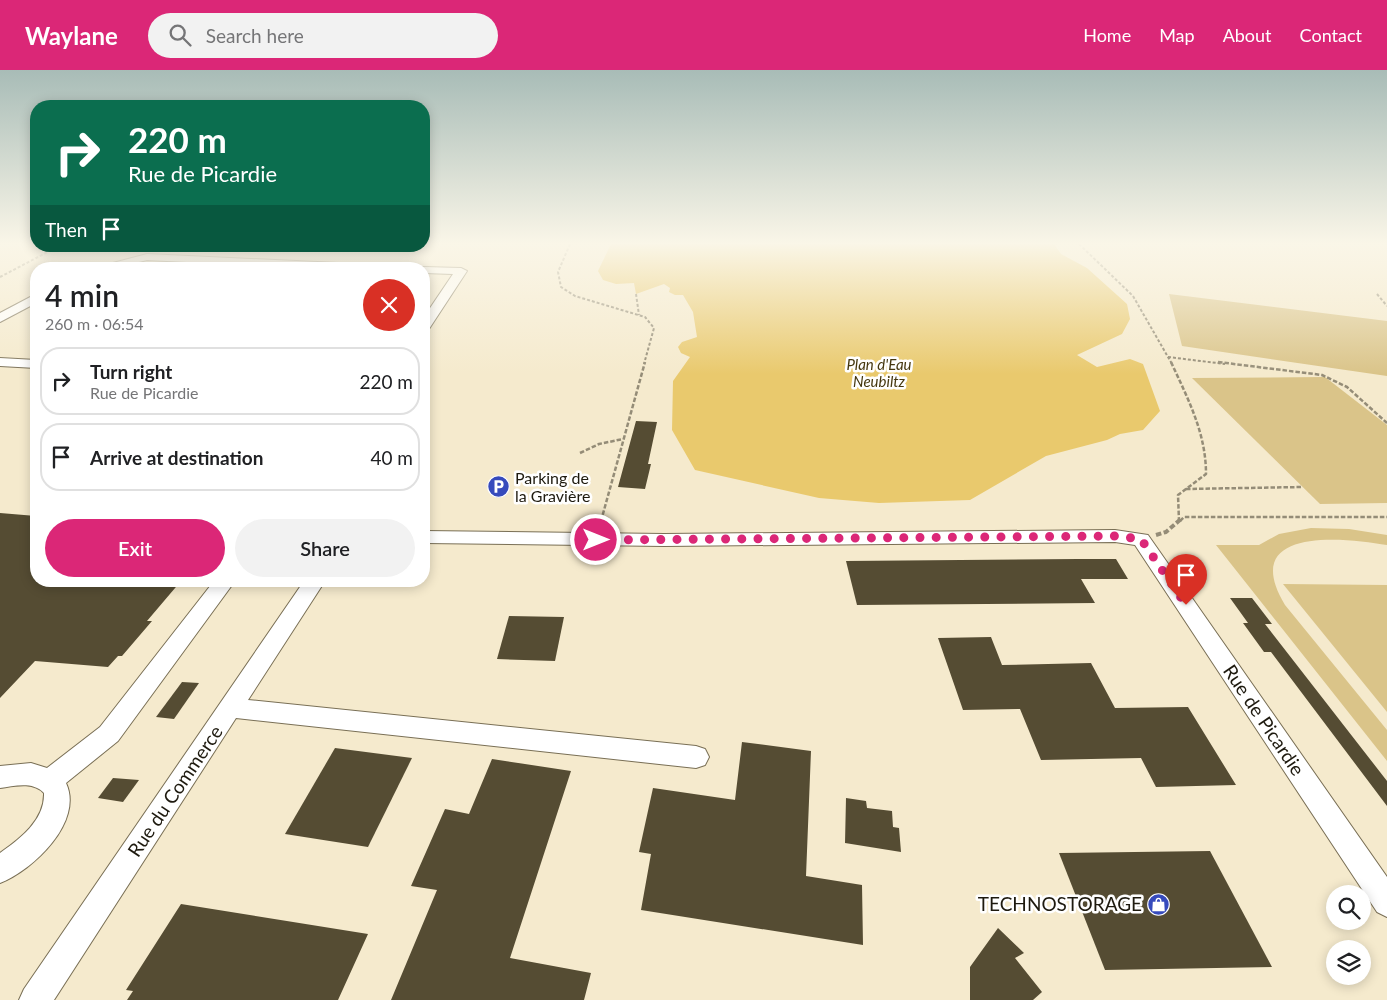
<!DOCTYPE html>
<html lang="en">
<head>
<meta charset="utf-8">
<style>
	body { margin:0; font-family:Lato,sans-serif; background:#f2f2f2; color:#202124; height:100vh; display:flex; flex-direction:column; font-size:19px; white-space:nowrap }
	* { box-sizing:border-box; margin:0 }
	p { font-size:16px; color:#757577 }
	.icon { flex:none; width:28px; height:28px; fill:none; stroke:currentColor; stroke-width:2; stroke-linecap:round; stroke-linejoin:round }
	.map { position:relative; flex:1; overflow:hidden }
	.details { position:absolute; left:30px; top:192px; width:400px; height:325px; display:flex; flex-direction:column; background:#fff; border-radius:20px; box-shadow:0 2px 12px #0003 }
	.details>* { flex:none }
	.guide { position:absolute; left:30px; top:30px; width:400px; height:152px; border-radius:20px; box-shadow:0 2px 12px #0003; background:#0b6e4f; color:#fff; overflow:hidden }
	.fabs { position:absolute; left:1326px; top:815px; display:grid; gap:10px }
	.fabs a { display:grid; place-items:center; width:45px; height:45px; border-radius:50%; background:#fff; box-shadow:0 2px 12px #0003; font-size:25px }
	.pin { position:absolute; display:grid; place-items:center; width:42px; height:42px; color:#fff; margin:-51px -21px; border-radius:50% 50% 50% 0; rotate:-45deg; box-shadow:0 0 5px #0007 }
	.pin .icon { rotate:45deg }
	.me { position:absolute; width:55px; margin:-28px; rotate:90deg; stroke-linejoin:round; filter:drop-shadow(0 0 4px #0008) }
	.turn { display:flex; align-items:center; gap:18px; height:105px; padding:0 15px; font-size:22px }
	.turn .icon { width:65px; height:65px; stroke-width:2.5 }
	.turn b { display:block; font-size:35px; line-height:42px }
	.then { display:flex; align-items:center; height:48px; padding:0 15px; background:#0003; gap:10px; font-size:19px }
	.round { display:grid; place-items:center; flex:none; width:52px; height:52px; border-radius:26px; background:#f2f2f2 }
	.head { display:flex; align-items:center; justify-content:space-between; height:85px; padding:0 15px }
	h1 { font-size:30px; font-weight:600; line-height:38px }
	.action { display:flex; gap:10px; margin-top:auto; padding:10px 15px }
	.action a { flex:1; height:58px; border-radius:30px; background:#db2777; color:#fff; font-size:20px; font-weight:600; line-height:58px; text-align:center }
	.action a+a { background:#f2f2f2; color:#202124 }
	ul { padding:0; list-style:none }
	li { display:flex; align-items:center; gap:15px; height:68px; margin:0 10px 8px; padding:0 5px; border:2px solid #e0e0e0; border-radius:20px }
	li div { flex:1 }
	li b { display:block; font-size:19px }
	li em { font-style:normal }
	header { display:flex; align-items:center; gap:30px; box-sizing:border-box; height:70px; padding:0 25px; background:#db2777; color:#fff }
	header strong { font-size:24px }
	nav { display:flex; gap:28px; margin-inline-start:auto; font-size:18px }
	.search { width:350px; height:45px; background:#f2f2f2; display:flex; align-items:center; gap:12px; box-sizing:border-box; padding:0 18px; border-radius:28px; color:#757577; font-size:19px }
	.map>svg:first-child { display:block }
	.green { fill:#dac489 }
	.water { fill:#e9c96d }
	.building { fill:#554c33 }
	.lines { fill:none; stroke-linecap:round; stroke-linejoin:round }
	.minor-casing { stroke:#796f55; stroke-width:2 }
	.path-far2 { stroke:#948c77; stroke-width:2; stroke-dasharray:3 2; stroke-linecap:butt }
	.path-far1 { stroke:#948c77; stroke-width:2.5; stroke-dasharray:4.5 2; stroke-linecap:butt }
	.path { stroke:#948c77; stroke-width:4; stroke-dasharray:5.5 2.5; stroke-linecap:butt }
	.minor { fill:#fff; fill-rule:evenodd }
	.route { stroke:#db2777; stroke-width:9; stroke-dasharray:0 16.2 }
	.labels { text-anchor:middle; stroke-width:5; stroke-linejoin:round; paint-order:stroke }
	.far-water-label { font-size:15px; font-style:italic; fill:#45370f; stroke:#fff }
	.poi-label { font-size:16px; fill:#1e1a0f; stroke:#fff; text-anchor:start }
	.near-street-label { font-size:19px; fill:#1e1a0f; stroke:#fff }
	.near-poi-label { font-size:19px; fill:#1e1a0f; stroke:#fff; text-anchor:end }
</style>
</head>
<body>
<header>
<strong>Waylane</strong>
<div class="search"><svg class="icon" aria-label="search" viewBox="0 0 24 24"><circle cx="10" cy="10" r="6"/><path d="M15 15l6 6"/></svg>Search here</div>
<nav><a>Home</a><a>Map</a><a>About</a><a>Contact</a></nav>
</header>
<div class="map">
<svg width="1387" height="930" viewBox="0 0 1387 930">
	<rect width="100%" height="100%" fill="#f5eacd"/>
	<g class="green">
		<polygon points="1169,224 1387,251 1387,306 1182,276"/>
		<polygon points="1325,307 1387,355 1387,433 1320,434 1192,308"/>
		<path d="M1311,458L1349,459L1387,465V475C1341,467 1238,457 1285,535L1387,660V691L1216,475H1259L1279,464Z"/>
		<polygon points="1283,514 1387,515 1387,642"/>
	</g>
	<polygon class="water" points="611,174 1054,174 1061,184 1087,198 1127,234 1130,249 1122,264 1077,285 1097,297 1130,289 1143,294 1160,341 1143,360 1120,364 1107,370 1046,386 970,430 879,433 819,428 695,400 672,360 673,311 690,287 681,283 678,277 682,272 697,267 693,242 683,225 675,225 669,222 670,218 664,214 636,224 634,213 616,214 603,210 598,201"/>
	<g class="building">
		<polygon points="636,351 657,352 648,394 651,394 645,419 618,417"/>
		<polygon points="0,443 36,446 36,511 181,511 147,551 152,551 122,586 118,586 108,597 35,591 0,628"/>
		<polygon points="1078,489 1116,489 1128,509 1081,509 1095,533 857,535 846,491"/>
		<polygon points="1230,528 1252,528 1272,554 1265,554 1387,711 1387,736 1271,582 1264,582 1243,553 1248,553"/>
		<polygon points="509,546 564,547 555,591 497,589"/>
		<polygon points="991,567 1002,595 1091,593 1115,638 1188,637 1236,715 1156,717 1141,688 1041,690 1020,639 963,640 938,568"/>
		<polygon points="182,612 199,613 174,649 156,647"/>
		<polygon points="742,672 811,681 806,806 862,815 863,875 641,840 651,784 639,782 653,718 735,730"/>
		<polygon points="335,678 412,688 368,777 285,764"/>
		<polygon points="492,689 571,701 510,888 591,903 584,930 391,930 437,820 411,816 445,739 469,744"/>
		<polygon points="113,708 139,710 123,732 98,728"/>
		<polygon points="846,728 866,731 867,738 892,741 893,757 899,758 901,782 845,773"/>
		<polygon points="1210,781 1272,897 1105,900 1059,783"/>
		<polygon points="181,834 368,864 338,930 127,930 133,921 126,920"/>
		<polygon points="998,858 1024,883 1015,888 1042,922 1033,930 970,930 970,897"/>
	</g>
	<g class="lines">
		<defs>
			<g id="minor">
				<polygon points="147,184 402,196 407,199 326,199 147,190 111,199 90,199"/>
				<polygon points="424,197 461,198 467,201 429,259 424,260 424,247 453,204 424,203 424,199 419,199"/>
				<polygon points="36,224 36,233 0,252 0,243"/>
				<polygon points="0,288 36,290 36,298 0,296"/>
				<polygon points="1115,460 1148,465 1387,807 1387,847 1377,842 1135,475 1115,472 664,476 424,473 424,461 664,464"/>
				<path d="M214,511H235L118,671L66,713C84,752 33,800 0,813V783C20,769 45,750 44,723C33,711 14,716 0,718V696L31,693L47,698L100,657Z"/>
				<polygon points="304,511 325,511 248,630 696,676 705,679 709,687 705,695 696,698 236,648 54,930 19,930 24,919"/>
			</g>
		</defs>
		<use href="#minor" class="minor-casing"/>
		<g class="path-far2">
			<polyline points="570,174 558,202 561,217 575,226 645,247 654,258 644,294"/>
			<polyline points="1079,174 1133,226 1172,294"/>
			<polyline points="0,207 59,176"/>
			<polyline points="636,224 639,245"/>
			<polyline points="1377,224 1387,236"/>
			<polyline points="1168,287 1225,294"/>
		</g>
		<g class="path-far1">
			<path d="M1171,292C1188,329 1206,363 1206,404L1178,425L1179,451"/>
			<polyline points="1218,292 1322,305 1347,317 1387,353"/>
			<polyline points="580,383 599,374 623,369"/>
			<polyline points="1186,419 1303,417"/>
			<polyline points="601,451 645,292"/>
			<polyline points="1180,451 1184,447 1387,447"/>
		</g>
		<g class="path">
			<polyline points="600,455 602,449"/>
			<polyline points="1156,465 1166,462 1181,449"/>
		</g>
		<use href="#minor" class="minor"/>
	</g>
	<linearGradient id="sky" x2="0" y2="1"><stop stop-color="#a8bcb7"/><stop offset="0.57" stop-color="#faf6e8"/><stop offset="1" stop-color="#faf6e8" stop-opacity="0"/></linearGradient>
	<rect width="1387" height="304" fill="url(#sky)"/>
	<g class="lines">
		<polyline class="route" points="596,470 1115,466 1141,469 1186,535"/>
	</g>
	<defs>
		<symbol id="parking-disc" viewBox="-11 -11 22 22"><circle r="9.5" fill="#364abc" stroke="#fff"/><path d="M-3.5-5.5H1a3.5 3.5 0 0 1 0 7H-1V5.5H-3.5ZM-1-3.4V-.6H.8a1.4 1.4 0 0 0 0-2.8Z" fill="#fff"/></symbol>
		<symbol id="shop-disc" viewBox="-11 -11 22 22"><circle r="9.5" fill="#364abc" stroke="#fff"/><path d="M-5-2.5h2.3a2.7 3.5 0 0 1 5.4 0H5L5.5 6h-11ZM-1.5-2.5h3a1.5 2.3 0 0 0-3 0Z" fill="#fff"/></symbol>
	</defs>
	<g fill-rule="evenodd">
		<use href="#parking-disc" x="486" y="404" width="25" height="25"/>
		<use href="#shop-disc" x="1146" y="822" width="25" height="25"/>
	</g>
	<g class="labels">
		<g class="far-water-label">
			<text x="879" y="300">Plan d'Eau<tspan x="879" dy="17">Neubiltz</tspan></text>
		</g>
		<g class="poi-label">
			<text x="515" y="414">Parking de<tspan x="515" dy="18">la Gravière</tspan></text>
		</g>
		<g class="near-street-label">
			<text transform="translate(1264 650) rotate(56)" y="7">Rue de Picardie</text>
			<text transform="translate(175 721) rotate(-56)" y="7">Rue du Commerce</text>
		</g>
		<g class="near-poi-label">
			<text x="1142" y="841">TECHNOSTORAGE</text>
		</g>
	</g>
</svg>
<div class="fabs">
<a><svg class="icon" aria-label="search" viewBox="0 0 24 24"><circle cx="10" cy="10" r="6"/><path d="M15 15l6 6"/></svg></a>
<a><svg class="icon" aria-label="layers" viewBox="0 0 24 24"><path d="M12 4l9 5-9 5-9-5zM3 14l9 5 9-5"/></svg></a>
</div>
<div class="pin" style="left:1186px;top:535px;background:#d93025"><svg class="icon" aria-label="arrive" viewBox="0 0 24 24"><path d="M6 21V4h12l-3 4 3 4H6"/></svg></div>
<svg class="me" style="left:596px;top:470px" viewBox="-20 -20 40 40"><circle r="17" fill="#db2777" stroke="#fff" stroke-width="3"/><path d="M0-11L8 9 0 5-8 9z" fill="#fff"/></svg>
<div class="guide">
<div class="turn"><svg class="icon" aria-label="right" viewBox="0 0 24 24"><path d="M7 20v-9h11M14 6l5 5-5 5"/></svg><div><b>220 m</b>Rue de Picardie</div></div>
<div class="then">Then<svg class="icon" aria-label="arrive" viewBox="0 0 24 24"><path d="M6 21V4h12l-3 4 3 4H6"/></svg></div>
</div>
<section class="details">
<div class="head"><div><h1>4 min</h1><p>260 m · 06:54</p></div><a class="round" style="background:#d93025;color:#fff"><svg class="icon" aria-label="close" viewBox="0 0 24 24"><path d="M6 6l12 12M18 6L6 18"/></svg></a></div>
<ul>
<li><svg class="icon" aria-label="right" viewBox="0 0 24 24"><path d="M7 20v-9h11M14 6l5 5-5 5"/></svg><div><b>Turn right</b><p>Rue de Picardie</p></div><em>220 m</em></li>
<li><svg class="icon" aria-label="arrive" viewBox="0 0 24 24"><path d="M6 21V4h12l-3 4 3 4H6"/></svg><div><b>Arrive at destination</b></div><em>40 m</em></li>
</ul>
<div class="action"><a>Exit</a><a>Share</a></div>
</section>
</div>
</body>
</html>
